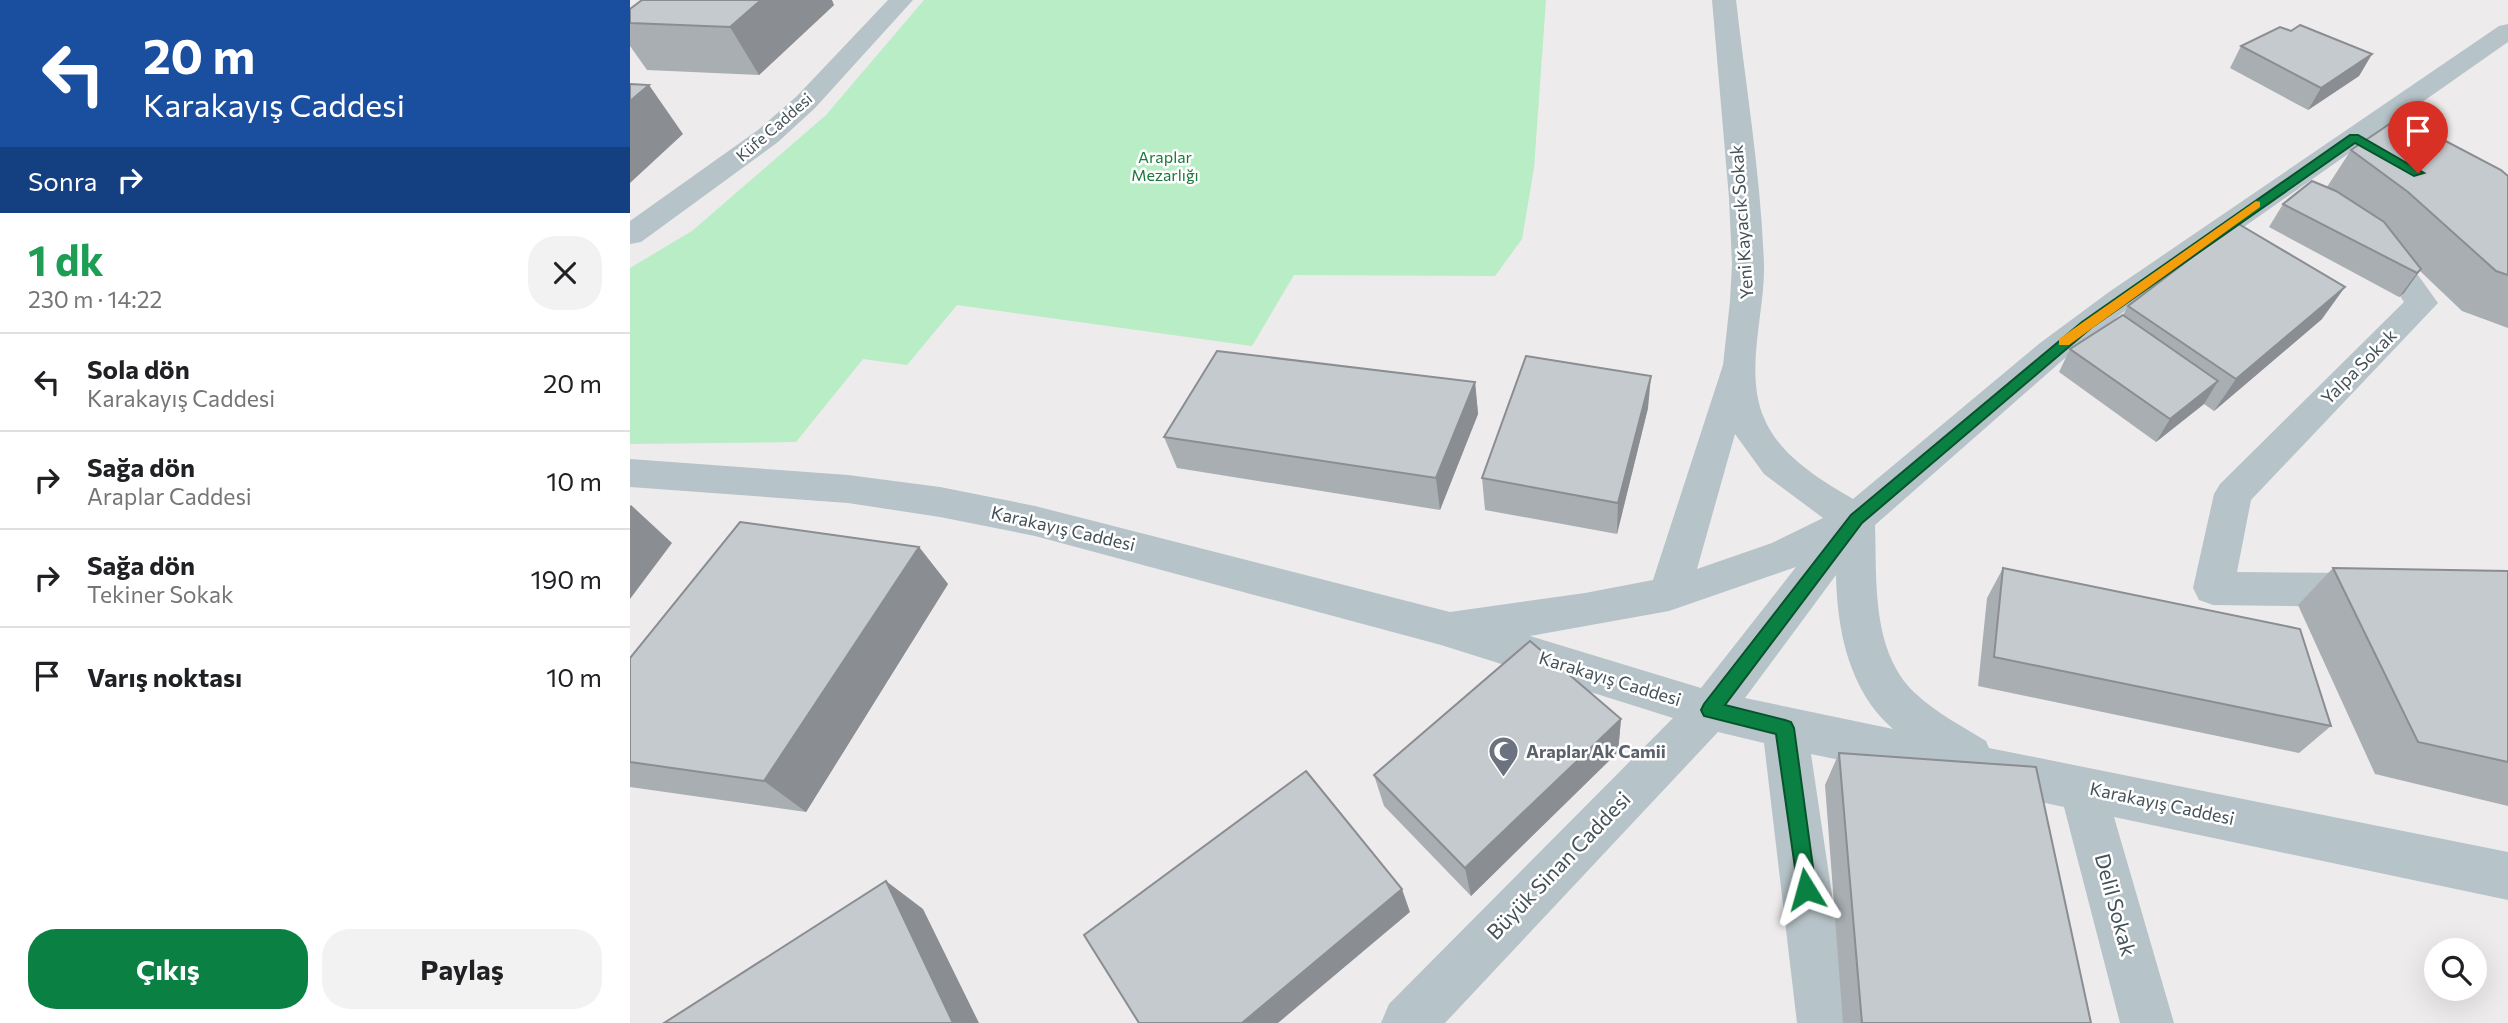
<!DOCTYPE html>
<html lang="tr">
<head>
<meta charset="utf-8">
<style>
	body { margin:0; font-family:Commissioner,sans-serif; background:#f2f2f2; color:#202124; height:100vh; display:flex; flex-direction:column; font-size:26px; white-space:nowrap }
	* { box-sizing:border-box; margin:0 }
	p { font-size:23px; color:#757577 }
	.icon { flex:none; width:38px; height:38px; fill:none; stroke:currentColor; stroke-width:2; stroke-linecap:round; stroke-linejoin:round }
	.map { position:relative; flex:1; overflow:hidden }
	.details { display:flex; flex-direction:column; background:#fff; width:630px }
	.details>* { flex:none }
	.top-card { background:#1a4fa0; color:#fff; overflow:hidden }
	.controls { position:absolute; left:1794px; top:938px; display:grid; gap:14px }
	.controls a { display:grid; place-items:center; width:63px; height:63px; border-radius:50%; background:#fff; box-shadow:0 7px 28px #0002; font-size:35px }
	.pin { position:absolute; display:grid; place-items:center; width:60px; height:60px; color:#fff; margin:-72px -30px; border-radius:50% 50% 50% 0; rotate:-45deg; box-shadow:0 0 7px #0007 }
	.pin .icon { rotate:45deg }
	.me { position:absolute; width:77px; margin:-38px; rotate:352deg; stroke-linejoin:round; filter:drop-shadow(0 0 5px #0008) }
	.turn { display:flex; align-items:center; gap:24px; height:147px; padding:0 28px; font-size:32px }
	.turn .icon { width:91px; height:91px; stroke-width:2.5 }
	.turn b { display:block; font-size:49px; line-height:60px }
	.then { display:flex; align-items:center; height:66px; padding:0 28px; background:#0003; gap:14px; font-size:26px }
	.round { display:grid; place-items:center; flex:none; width:74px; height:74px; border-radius:28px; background:#f2f2f2 }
	.overview { display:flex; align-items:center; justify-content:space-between; height:119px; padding:0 28px }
	h1 { font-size:42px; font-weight:700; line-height:52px; color:#1e9e55 }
	.action { display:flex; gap:14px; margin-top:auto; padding:14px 28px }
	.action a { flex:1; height:80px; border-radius:28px; background:#0b8043; color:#fff; font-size:28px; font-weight:700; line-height:80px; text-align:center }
	.action a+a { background:#f2f2f2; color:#202124 }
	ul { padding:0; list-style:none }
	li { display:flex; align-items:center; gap:21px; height:98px; padding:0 28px; border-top:2px solid #e0e0e0 }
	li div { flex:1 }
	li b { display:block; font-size:26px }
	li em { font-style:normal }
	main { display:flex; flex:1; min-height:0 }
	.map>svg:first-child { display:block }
	.green { fill:#b8edc5 }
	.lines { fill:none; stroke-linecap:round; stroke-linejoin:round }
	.minor { fill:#b6c3c8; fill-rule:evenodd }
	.wall { fill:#a9aeb2 }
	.shaded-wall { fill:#8a8d91 }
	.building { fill:#c5cacf; stroke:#8a8d91; stroke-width:2 }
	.route { fill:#0b8043; stroke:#07532c; stroke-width:2 }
	.slow { fill:#f59e0b }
	.labels { text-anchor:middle; stroke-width:5; stroke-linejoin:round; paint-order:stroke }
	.far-street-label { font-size:16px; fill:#445258; stroke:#fff }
	.far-park-label { font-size:16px; fill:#177839; stroke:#fff }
	.street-label { font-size:18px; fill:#445258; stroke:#fff }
	.worship-label { font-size:18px; font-weight:bold; fill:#5b616d; stroke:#fff; text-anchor:start }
	.near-street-label { font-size:21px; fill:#445258; stroke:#fff }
</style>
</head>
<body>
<main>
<section class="details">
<div class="top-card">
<div class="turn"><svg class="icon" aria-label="left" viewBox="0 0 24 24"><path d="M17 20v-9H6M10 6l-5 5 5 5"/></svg><div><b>20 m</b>Karakayış Caddesi</div></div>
<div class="then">Sonra<svg class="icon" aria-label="right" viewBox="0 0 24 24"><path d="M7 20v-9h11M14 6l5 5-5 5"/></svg></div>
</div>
<div class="overview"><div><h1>1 dk</h1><p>230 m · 14:22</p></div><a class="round"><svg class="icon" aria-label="close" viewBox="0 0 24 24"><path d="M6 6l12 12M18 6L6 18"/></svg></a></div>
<ul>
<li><svg class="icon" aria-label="left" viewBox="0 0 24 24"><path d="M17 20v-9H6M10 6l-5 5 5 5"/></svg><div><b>Sola dön</b><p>Karakayış Caddesi</p></div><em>20 m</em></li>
<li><svg class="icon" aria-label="right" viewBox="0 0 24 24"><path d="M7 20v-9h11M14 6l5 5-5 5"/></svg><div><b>Sağa dön</b><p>Araplar Caddesi</p></div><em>10 m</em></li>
<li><svg class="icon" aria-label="right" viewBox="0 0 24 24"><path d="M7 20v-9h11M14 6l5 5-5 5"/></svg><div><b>Sağa dön</b><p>Tekiner Sokak</p></div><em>190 m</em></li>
<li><svg class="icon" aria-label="arrive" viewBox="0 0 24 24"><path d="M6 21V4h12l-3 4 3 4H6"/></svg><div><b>Varış noktası</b></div><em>10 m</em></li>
</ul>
<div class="action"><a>Çıkış</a><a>Paylaş</a></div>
</section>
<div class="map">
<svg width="1878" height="1023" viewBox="0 0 1878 1023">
	<rect width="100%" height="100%" fill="#eeebec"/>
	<polygon class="green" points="294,0 916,0 904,168 892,239 865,276 664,275 622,346 327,305 277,365 233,359 166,442 0,444 0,268 62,231 196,115"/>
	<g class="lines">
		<g class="minor">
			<polygon points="258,0 283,0 185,108 148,142 11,242 0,244 0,221 128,130 167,96"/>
			<path d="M1082,0H1106C1116,88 1131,176 1134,265C1135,313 1114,372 1134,418C1149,455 1190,480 1223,499L1410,343L1479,292L1869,26L1878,24V42L1501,306L1434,359L1245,525C1247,580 1241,651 1285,693C1306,713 1332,726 1356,741L1359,748L1878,852V900L1484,817L1544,1023H1490L1434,807L1181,754L1221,1023H1167L1134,743L1088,732L815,1023H751L759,1004L1043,718L811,645L405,536L310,517L218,503L0,487V459L218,475L310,487L405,506L820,612L955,593L1023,580L1093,365L1100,301L1102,264L1099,198ZM1105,434L1134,474L1193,518L1142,543L1067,569ZM1166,567L1071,688L900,636L1039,611ZM1206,575C1207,630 1219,691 1263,729L1115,698Z"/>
			<polygon points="1749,233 1760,236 1808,303 1621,500 1607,572 1736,573 1750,578 1756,590 1750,602 1736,607 1583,605 1569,600 1563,588 1584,494 1590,484 1774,302 1734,243 1738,236"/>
		</g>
	</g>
	<g class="wall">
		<polygon points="204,5 129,75 17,70 0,46 0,9"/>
		<polygon points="1661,31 1742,54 1729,76 1678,110 1600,68 1611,46"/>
		<polygon points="1721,150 1878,176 1878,328 1832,311 1790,271 1774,293 1769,297 1639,227 1653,204 1697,187"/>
		<polygon points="1498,306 1692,319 1584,411 1574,404 1526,442 1429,372 1440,349 1493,315"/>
		<polygon points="845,382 848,414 810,510 547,468 534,437"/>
		<polygon points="1018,408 987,534 855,510 852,478"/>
		<polygon points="289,547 318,584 176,812 0,787 0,658"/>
		<polygon points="1373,568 1701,726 1669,753 1348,686 1357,598"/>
		<polygon points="1703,568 1878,571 1878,806 1745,774 1668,605"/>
		<polygon points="991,719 988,752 841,896 754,806 744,775"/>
		<polygon points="1209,753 1461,1023 1213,1023 1195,785"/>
	</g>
	<g class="shaded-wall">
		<polygon points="131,0 202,0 204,5 129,75 100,27"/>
		<polygon points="1742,54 1729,76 1678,110 1691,88"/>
		<polygon points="19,85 53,134 0,183 0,101"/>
		<polygon points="1791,269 1774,293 1769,297 1787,273"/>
		<polygon points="1715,287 1692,319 1584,411 1606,379"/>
		<polygon points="1021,376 1018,408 987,534 988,503"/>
		<polygon points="1588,381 1574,404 1526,442 1540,419"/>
		<polygon points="845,382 848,414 810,510 806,478"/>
		<polygon points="1,505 42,543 0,599 0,506"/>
		<polygon points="289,547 318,584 176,812 134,781"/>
		<polygon points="991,719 988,752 841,896 835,868"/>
		<polygon points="256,881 293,909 349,1023 323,1023"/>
		<polygon points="772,889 780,912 648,1023 612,1023"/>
	</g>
	<g class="building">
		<polygon points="12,0 131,0 100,27 0,23 0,9"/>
		<polygon points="1670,25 1742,54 1691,88 1611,46 1650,27 1661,31"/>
		<polygon points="0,84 19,85 0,101"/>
		<polygon points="1770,117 1871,170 1878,176 1878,275 1866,271 1778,192 1721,150"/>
		<polygon points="1682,181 1706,191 1754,222 1791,269 1787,273 1653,204"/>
		<polygon points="1607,223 1715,287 1606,379 1498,306"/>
		<polygon points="1493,315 1588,381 1540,419 1440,349"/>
		<polygon points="587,351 845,382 806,478 534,437"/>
		<polygon points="896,356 1021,376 988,503 852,478"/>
		<polygon points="110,522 289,547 134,781 0,762 0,658"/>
		<polygon points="1373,568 1670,629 1701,726 1364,657"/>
		<polygon points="1703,568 1878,571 1878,762 1788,742"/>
		<polygon points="900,641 991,719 835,868 744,775"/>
		<polygon points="1209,753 1406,767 1461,1023 1232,1023"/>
		<polygon points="676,771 772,889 612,1023 509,1023 454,935"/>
		<polygon points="256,881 323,1023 34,1023"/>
	</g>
	<polygon class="route" points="1720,135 1728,135 1794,173 1784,176 1725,143 1461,328 1232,523 1095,705 1155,720 1161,722 1164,728 1186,889 1183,896 1176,899 1169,896 1146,734 1074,716 1071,710 1074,704 1221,515 1452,322"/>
	<polygon class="slow" points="1626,201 1630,202 1630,207 1439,345 1429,345 1429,339"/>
	<defs>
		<symbol id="mosque-pin" viewBox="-11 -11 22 30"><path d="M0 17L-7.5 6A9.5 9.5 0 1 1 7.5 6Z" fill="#6b7280" stroke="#fff"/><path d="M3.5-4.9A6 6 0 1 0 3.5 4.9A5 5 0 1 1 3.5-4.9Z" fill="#fff"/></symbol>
	</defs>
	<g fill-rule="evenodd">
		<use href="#mosque-pin" x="856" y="734" width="35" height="47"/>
	</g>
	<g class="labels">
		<g class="far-street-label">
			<text transform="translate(144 127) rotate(-41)" y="6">Küfe Caddesi</text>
		</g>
		<g class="far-park-label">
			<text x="535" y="163">Araplar<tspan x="535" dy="18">Mezarlığı</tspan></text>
		</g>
		<g class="street-label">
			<text transform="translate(1112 222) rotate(-94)" y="6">Yeni Kayacık Sokak</text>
			<text transform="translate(1729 367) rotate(-45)" y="6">Yalpa Sokak</text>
			<text transform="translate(433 529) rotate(13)" y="6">Karakayış Caddesi</text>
			<text transform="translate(980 679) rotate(17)" y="6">Karakayış Caddesi</text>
			<text transform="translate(1532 804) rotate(12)" y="6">Karakayış Caddesi</text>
		</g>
		<g class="worship-label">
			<text x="896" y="758">Araplar Ak Camii</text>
		</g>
		<g class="near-street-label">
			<text transform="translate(929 866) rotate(-46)" y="7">Büyük Sinan Caddesi</text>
			<text transform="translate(1485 905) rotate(75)" y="7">Delil Sokak</text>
		</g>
	</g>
</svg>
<div class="controls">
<a><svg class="icon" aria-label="search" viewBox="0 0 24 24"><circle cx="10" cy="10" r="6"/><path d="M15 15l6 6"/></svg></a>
</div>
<div class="pin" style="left:1788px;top:173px;background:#d93025"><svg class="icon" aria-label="arrive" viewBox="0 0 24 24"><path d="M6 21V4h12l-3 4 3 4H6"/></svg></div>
<svg class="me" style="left:1176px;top:889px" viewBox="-20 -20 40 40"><path d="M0-17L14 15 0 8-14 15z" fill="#0b8043" stroke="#fff" stroke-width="4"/></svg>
</div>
</main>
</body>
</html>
